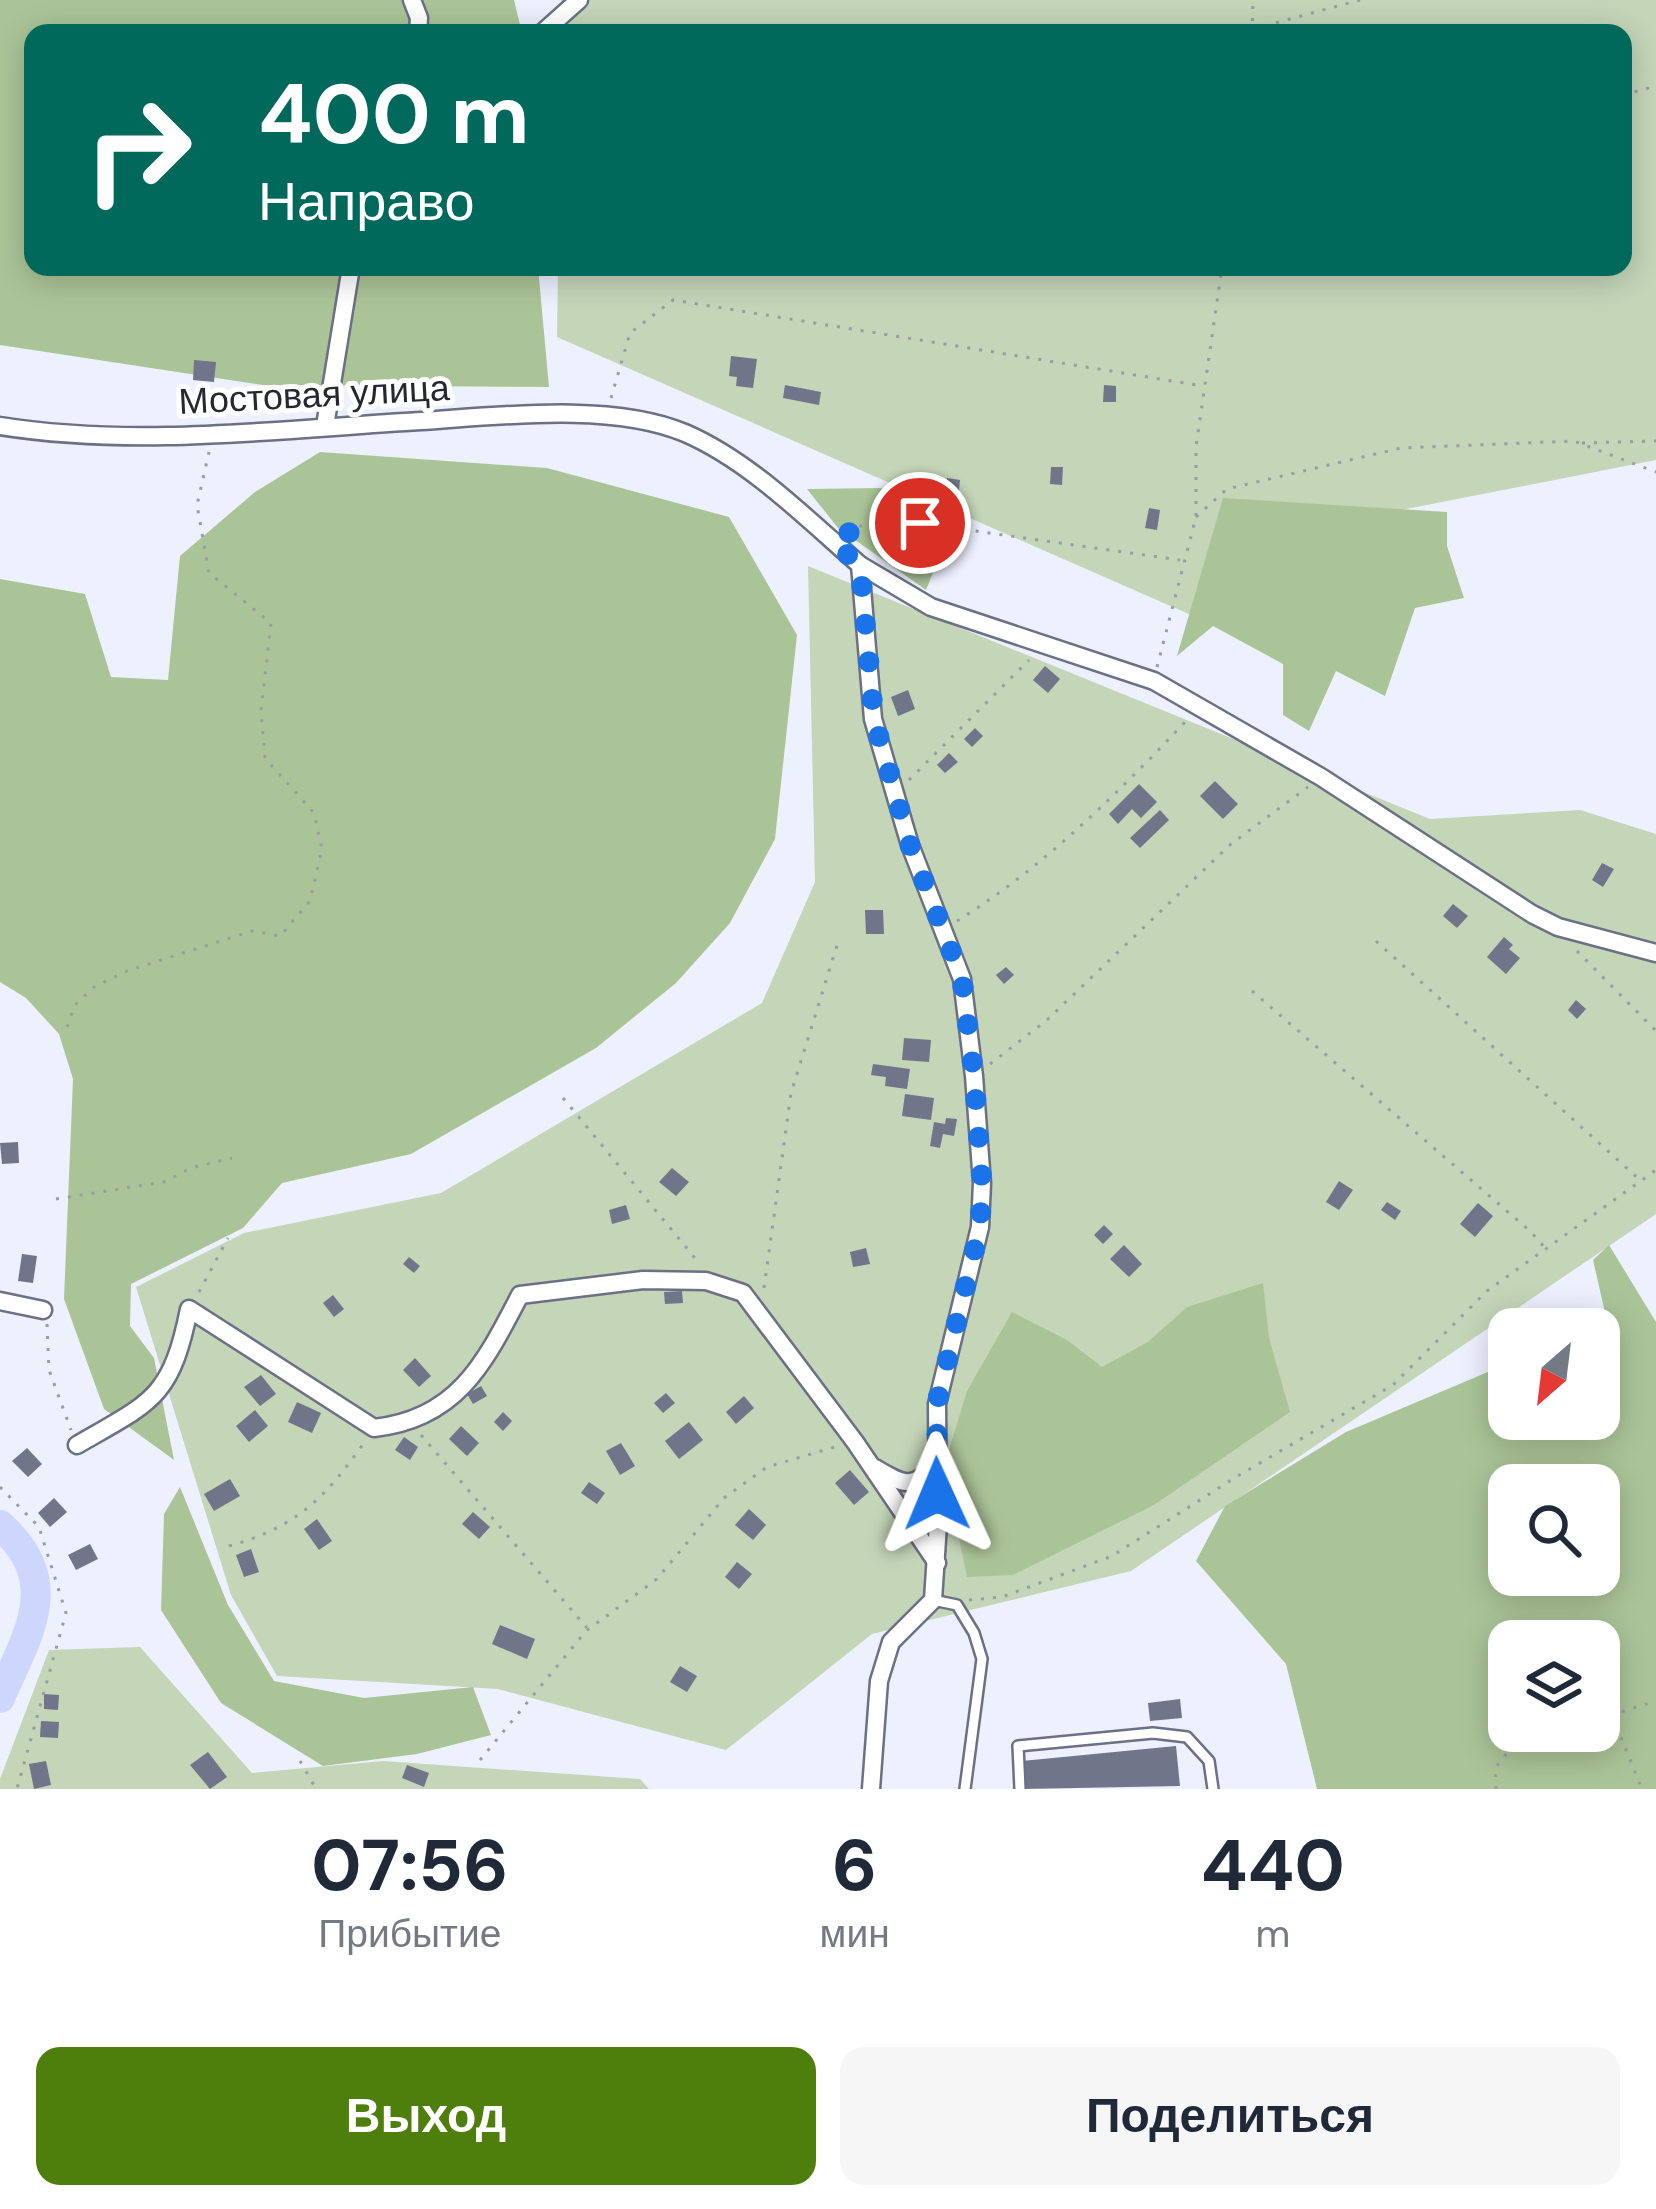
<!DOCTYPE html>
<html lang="ru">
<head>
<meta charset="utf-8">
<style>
	body { margin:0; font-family:"DM Sans",sans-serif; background:#f6f6f7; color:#1f2937; height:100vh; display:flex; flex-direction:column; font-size:45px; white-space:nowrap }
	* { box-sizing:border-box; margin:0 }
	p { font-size:39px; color:#747a83 }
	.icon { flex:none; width:66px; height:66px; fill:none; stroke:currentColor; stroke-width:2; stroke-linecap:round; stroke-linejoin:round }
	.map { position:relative; height:1789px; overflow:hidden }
	.side { display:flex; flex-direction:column; background:#fff; flex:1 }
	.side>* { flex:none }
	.top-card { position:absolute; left:24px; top:24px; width:1608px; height:252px; border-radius:24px; box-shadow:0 6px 30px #0003; background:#00695c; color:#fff; overflow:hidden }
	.needle { width:78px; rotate:208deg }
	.tools { position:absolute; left:1488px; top:1308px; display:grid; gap:24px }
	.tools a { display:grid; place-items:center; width:132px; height:132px; border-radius:24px; background:#fff; box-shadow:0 6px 30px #0003; font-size:60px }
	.pin { position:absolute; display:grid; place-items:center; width:102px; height:102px; color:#fff; margin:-51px; border:6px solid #fff; border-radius:50%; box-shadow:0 3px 12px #0007 }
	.me { position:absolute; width:132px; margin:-66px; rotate:359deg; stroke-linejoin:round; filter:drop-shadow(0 0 9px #0008) }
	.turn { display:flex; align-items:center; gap:42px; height:252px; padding:0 36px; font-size:54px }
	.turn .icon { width:156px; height:156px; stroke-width:2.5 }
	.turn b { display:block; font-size:84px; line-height:102px }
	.eta { display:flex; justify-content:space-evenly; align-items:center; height:204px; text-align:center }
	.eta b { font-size:72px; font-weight:700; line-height:84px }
	.primary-button { display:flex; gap:24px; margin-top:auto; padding:24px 36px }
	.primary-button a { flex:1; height:138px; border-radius:24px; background:#4e7e0b; color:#fff; font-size:48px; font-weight:700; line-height:138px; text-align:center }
	.primary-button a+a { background:#f6f6f7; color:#1f2937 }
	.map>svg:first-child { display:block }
	.green { fill:#c4d5b8 }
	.forest { fill:#abc497; fill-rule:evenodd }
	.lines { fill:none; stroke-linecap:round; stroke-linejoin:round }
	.river { stroke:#cdd7fe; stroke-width:30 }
	.building { fill:#707589 }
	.lane-casing { stroke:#6b7084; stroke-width:14 }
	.street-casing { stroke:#6b7084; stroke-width:21 }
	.path { stroke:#999ca7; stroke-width:3; stroke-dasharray:3 9; stroke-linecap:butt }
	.lane { stroke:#fff; stroke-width:9 }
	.street { stroke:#fff; stroke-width:16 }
	.route { stroke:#1a73e8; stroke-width:21; stroke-dasharray:0 37.8 }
	.labels { text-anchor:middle; stroke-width:10; stroke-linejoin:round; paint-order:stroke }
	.street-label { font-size:36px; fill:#262830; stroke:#fff }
</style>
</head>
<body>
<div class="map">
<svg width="1656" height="1789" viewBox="0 0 1656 1789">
	<rect width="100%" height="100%" fill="#edf1fe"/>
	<g class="green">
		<polygon points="561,0 1656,0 1656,460 1243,541 1207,622 557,337 558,267 1623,267 1623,33 561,33"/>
		<polygon points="808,566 1430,819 1580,810 1656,834 1656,1214 1131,1571 872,1634 726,1750 498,1689 277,1676 231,1595 136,1287 244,1233 441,1193 762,1003 815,882"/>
		<polygon points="140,1647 252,1773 383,1761 640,1779 649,1789 0,1789 0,1779 49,1650"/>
	</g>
	<g class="forest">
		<polygon points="0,0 514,0 522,33 33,33 33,267 538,267 549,387 263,385 0,345"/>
		<polygon points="320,452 547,468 729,517 797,635 775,839 730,923 676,983 596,1048 411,1154 282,1183 243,1228 131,1284 130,1326 154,1358 174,1460 104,1409 64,1299 73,1079 59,1034 26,998 0,982 0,579 85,594 111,677 168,680 180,556 255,492"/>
		<polygon points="881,488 948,536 926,590 838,528 807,489"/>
		<polygon points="1223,498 1447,512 1447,546 1464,598 1415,608 1385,696 1336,671 1309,731 1283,715 1283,664 1213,626 1177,656"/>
		<path d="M1609,1245L1656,1322V1789H1317L1286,1664L1196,1561L1225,1506L1346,1432L1509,1363V1419H1599V1333L1609,1330L1593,1260ZM1599,1485V1575H1509V1485ZM1599,1641V1731H1509V1641Z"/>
		<polygon points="1263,1283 1269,1338 1290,1412 1154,1505 1013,1575 967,1577 944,1466 967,1391 1012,1312 1067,1340 1102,1367 1148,1342 1187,1307"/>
		<polygon points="180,1487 228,1605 274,1681 364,1698 473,1687 491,1735 417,1754 323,1766 221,1703 161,1610 164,1514"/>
	</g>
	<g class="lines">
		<path class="river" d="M0,1525C64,1582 28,1633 0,1698"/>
	</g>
	<g class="building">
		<polygon points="731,356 757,359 753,388 736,386 737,377 729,376"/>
		<polygon points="194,360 216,362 214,382 193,380"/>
		<polygon points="785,385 821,392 819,405 783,398"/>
		<polygon points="1104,385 1116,386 1116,402 1103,402"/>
		<polygon points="1051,467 1063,467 1062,485 1050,484"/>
		<polygon points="947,478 960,480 958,499 945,497"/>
		<polygon points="1149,508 1160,510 1157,530 1145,528"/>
		<polygon points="1045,666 1060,679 1048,693 1033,680"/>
		<polygon points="908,690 915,709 898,716 891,697"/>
		<polygon points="975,728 983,736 972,747 964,739"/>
		<polygon points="949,753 958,762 945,773 937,765"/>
		<polygon points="1215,781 1238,804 1223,819 1200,796"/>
		<polygon points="1139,784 1157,802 1141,818 1132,809 1118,824 1109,814"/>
		<polygon points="1160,810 1169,820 1140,848 1130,838"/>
		<polygon points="1602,863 1614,869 1603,887 1592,880"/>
		<polygon points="1453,904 1468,916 1457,928 1443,916"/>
		<polygon points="865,910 883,910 884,934 866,934"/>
		<polygon points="1504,937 1513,945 1509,949 1520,958 1506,974 1487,957"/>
		<polygon points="1006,967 1014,975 1004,984 996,975"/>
		<polygon points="1576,1000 1586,1009 1577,1019 1568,1010"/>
		<polygon points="904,1038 931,1040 929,1062 902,1060"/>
		<polygon points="873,1064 910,1069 907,1089 885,1086 886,1077 871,1075"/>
		<polygon points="905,1094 934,1098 931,1120 902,1116"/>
		<polygon points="946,1118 957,1119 954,1136 943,1134 940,1148 930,1146 934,1122 945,1124"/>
		<polygon points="18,1142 19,1163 2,1164 0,1143"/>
		<polygon points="672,1168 689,1182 676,1196 659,1182"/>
		<polygon points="1339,1181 1353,1190 1339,1210 1326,1202"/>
		<polygon points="1387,1202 1401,1211 1395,1220 1381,1210"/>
		<polygon points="1478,1203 1493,1216 1475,1237 1460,1224"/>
		<polygon points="626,1205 630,1219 612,1224 609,1210"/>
		<polygon points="1104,1225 1113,1234 1103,1244 1094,1235"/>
		<polygon points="1124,1245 1142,1264 1129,1277 1110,1259"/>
		<polygon points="866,1248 870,1264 853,1267 850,1252"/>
		<polygon points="22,1254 37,1256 33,1283 18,1281"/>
		<polygon points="409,1257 420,1266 414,1273 403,1264"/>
		<polygon points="682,1291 683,1303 665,1304 664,1292"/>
		<polygon points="333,1295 344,1309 334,1317 323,1303"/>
		<polygon points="415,1358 431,1376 419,1387 403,1370"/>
		<polygon points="261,1375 276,1394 260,1406 244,1387"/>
		<polygon points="481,1386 487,1396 473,1404 467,1394"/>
		<polygon points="666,1393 675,1403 663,1413 654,1403"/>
		<polygon points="744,1396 754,1408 736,1424 726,1412"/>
		<polygon points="297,1402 321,1413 312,1433 288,1422"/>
		<polygon points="255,1410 268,1426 249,1442 236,1426"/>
		<polygon points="503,1412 512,1421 503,1431 494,1422"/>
		<polygon points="689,1422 703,1440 679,1459 665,1441"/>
		<polygon points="461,1426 479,1443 467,1456 449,1439"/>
		<polygon points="404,1437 418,1447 410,1460 395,1450"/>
		<polygon points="621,1443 635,1466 620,1475 606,1451"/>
		<polygon points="27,1448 42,1464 28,1477 12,1461"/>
		<polygon points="850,1470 869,1492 854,1505 835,1483"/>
		<polygon points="230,1479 240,1496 214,1511 204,1494"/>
		<polygon points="589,1482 605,1493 597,1504 581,1493"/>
		<polygon points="54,1498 67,1512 50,1527 38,1513"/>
		<polygon points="749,1509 766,1525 753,1540 735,1525"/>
		<polygon points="473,1512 490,1527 479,1539 462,1524"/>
		<polygon points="317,1519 332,1541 319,1550 304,1529"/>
		<polygon points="90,1544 98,1559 76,1570 68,1555"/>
		<polygon points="251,1549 259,1572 244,1577 236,1555"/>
		<polygon points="737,1562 752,1574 739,1589 725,1577"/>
		<polygon points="500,1625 535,1639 527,1659 492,1644"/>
		<polygon points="680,1666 697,1676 687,1692 670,1682"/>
		<polygon points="44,1694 59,1695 58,1710 44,1709"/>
		<polygon points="1180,1699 1182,1718 1150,1721 1148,1703"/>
		<polygon points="41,1721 59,1722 58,1738 40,1737"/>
		<polygon points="1176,1746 1180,1786 1024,1789 1022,1761"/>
		<polygon points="208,1752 227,1777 210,1789 190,1765"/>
		<polygon points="46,1761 51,1785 34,1789 29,1764"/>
		<polygon points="407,1765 429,1773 424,1787 402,1778"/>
	</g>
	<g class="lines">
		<defs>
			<g id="lane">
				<polyline points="933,1600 957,1605 974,1633 982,1659 965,1789"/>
				<polyline points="1020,1789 1018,1746 1153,1733 1187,1737 1209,1761 1213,1789"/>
			</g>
			<g id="street">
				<polyline points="412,0 419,18 418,33"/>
				<polyline points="542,33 579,0"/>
				<path d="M0,426C138,448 282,429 421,421C498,416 612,402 685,433C750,461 807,519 860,565L873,719L910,845L962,979L974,1076L982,1183L980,1227L937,1404L938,1524L933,1600L891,1642L879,1681L871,1789"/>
				<polyline points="325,426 351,267"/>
				<polyline points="860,565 931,607 1154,681 1321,777 1532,914 1558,927 1656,953"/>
				<polyline points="0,1301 43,1310"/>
				<path d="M77,1445C151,1402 171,1399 189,1309L374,1428C458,1419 485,1362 520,1295L643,1280L706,1281L743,1293L855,1442L937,1563"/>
				<path d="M875,1468C902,1484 914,1491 935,1464"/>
			</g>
		</defs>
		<use href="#lane" class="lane-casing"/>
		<use href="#street" class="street-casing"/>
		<g class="path">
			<polyline points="1253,29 1360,0"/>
			<polyline points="1252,33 1253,0"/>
			<polyline points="1623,95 1656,86"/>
			<polyline points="611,398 630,333 673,300 1203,386"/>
			<polyline points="1582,443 1656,441"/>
			<polyline points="1196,517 1227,489 1401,448 1574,441 1656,472"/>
			<polyline points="849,533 876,517 1180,560"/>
			<polyline points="1157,667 1196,517 1196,447 1222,267"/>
			<polyline points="909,780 1029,660"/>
			<path d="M957,921C1043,868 1119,792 1188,719"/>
			<polyline points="1376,941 1641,1181"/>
			<polyline points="1577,951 1656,1031"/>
			<polyline points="1252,991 1530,1231 1545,1248"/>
			<polyline points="67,1027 75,1005 94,987 127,971 252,931 280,936 310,901 322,849 314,813 265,758 261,711 271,623 209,573 197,505 209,452"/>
			<polyline points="990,1064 1047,1020 1231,844 1308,787"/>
			<polyline points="563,1098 699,1263"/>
			<polyline points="56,1199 164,1182 191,1168 232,1158"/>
			<polyline points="764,1288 791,1093 839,939"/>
			<polyline points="199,1292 228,1238"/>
			<polyline points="47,1324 49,1370 71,1430"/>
			<polyline points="421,1435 587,1628"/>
			<polyline points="0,1487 39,1527 66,1613 17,1789"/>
			<path d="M229,1546C299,1526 325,1498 366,1440"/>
			<polyline points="969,1600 1002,1597 1112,1556 1236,1477 1393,1385 1487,1291 1656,1170"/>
			<polyline points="1612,1715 1642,1789"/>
			<polyline points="1599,1719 1656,1701"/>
			<polyline points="480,1760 586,1631 657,1579 724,1498 767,1467 835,1447"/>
			<polyline points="300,1761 316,1789"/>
			<polyline points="1496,1789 1495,1768 1512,1747 1562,1731"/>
		</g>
		<use href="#lane" class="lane"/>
		<use href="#street" class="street"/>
	</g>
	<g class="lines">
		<polyline class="route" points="920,523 876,517 833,542 860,565 874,719 910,845 962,979 974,1076 982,1183 980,1227 937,1403 937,1494"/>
	</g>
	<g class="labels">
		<g class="street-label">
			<text transform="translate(314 394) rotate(-3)" y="13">Мостовая улица</text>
		</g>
	</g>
</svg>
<div class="tools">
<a><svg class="needle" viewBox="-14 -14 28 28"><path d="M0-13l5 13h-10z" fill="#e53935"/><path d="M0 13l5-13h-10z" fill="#747a83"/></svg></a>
<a><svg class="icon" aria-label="search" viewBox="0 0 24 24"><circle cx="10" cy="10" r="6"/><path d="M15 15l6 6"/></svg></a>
<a><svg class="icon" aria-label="layers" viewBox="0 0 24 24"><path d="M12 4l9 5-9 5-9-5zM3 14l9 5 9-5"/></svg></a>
</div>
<div class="pin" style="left:920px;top:523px;background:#d93025"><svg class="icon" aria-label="arrive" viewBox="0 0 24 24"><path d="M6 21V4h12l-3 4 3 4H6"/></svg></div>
<svg class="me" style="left:937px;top:1494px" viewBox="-20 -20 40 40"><path d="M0-17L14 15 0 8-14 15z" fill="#1a73e8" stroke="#fff" stroke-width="4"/></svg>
<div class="top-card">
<div class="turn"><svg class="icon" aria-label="right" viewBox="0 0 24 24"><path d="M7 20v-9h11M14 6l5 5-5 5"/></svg><div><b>400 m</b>Направо</div></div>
</div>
</div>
<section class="side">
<div class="eta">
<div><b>07:56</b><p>Прибытие</p></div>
<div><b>6</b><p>мин</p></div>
<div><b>440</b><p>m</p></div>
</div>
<div class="primary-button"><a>Выход</a><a>Поделиться</a></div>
</section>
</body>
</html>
